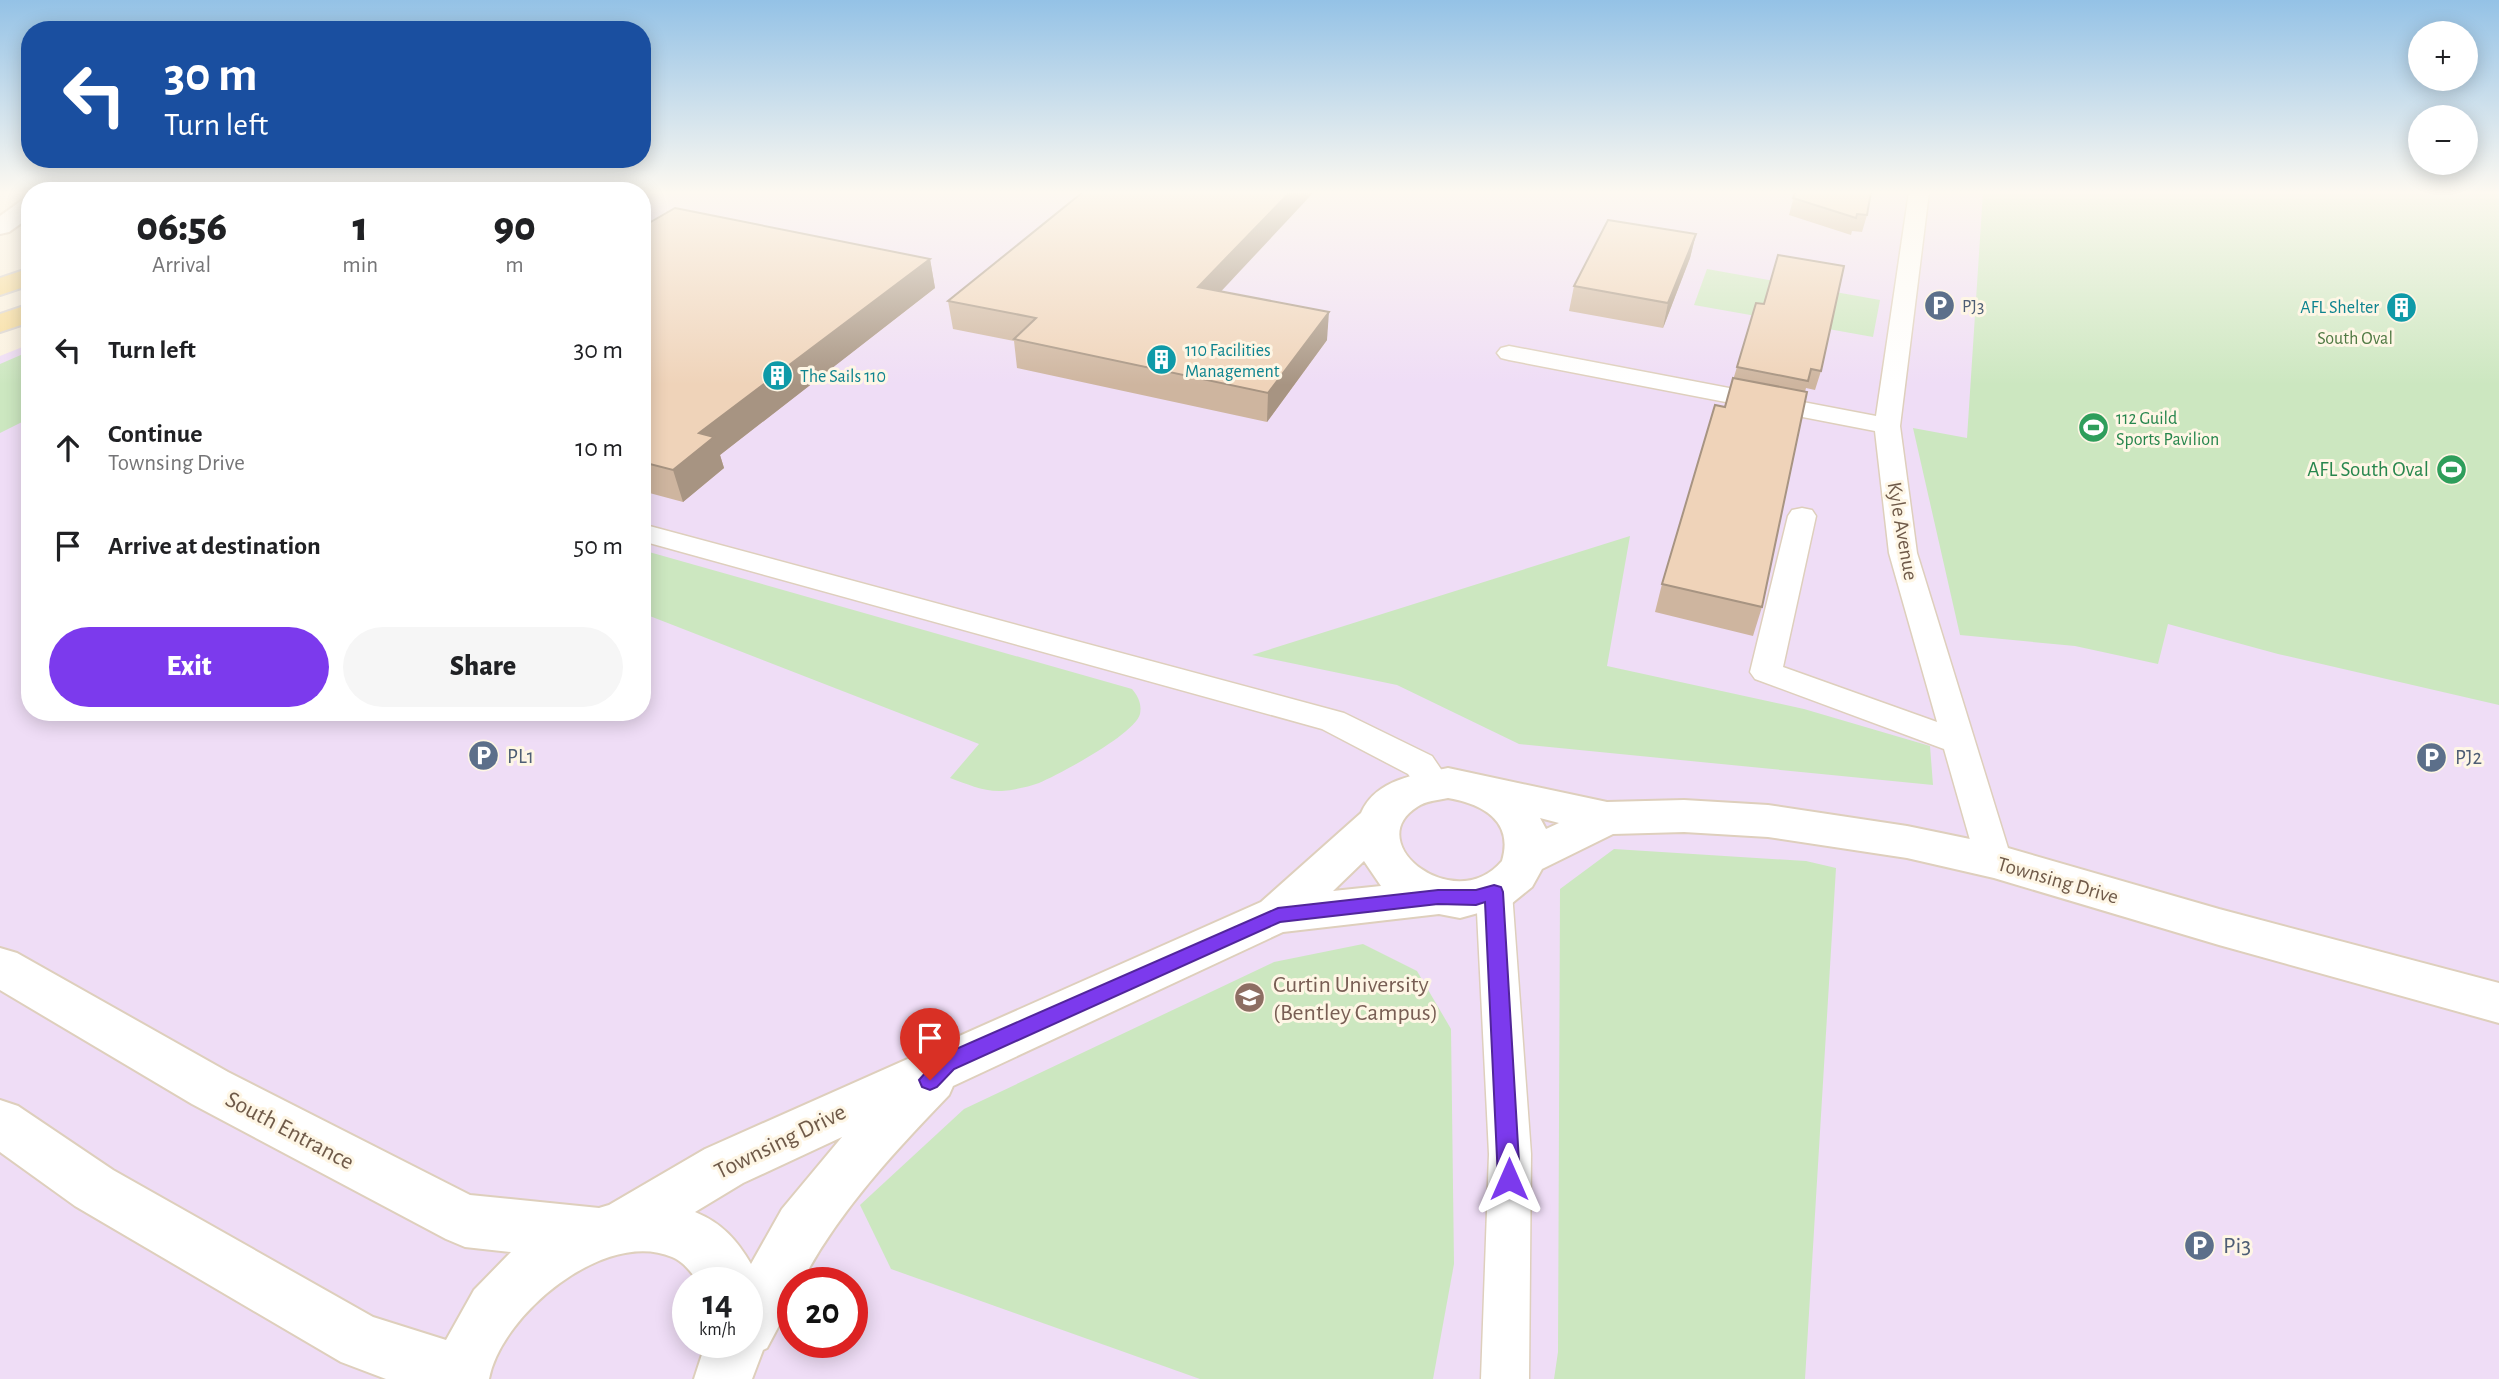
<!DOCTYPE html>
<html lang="en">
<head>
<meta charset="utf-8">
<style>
	body { margin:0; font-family:"Alegreya Sans",sans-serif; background:#f6f6f6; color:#202124; height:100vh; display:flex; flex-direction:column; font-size:26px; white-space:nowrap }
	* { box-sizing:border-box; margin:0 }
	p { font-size:23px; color:#757577 }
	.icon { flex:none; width:38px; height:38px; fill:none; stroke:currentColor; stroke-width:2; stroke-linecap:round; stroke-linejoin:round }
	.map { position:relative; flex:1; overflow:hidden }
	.sheet { position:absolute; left:21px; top:182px; width:630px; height:539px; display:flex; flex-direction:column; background:#fff; border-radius:28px; box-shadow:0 4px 18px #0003 }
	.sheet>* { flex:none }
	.banner { position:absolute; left:21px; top:21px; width:630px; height:147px; border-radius:28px; box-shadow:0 4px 18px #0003; background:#1a4fa0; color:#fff; overflow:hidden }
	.fabs { position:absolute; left:2408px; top:21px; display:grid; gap:14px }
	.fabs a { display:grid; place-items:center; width:70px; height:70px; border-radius:50%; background:#fff; box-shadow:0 4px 18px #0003; font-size:35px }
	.speed { position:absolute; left:672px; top:1267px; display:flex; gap:14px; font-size:35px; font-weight:700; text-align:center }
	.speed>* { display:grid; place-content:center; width:91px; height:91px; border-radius:50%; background:#fff; box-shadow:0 4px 18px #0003; line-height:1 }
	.speed small { font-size:18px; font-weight:400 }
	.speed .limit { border:10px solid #d22; background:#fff; color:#111 }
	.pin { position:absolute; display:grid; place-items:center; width:60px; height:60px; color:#fff; margin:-72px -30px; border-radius:50% 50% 50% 0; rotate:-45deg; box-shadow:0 0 7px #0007 }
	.pin .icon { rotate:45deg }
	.me { position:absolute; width:77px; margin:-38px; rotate:0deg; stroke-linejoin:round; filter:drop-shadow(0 0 5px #0008) }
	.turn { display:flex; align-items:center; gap:24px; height:147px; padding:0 28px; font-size:32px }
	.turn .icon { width:91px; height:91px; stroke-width:2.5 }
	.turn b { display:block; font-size:49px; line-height:60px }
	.eta { display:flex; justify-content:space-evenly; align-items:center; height:119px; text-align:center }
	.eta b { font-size:42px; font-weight:800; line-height:49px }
	.action { display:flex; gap:14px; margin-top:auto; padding:14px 28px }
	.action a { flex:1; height:80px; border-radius:42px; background:#7c3aed; color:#fff; font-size:28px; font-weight:800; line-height:80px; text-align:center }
	.action a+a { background:#f6f6f6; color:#202124 }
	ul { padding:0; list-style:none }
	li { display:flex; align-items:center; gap:21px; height:98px; padding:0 28px }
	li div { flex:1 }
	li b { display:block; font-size:26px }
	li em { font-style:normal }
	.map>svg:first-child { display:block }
	.education { fill:#efddf6; fill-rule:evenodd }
	.green { fill:#cce7c0 }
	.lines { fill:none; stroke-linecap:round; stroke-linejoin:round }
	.lane-casing { stroke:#decfbc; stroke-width:3 }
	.street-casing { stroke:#decfbc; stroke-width:4 }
	.primary-casing { stroke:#dad4d0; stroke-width:4 }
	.lane { fill:#fff; fill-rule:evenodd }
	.street { fill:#fff; fill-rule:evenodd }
	.primary { fill:#f7dc9a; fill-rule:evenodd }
	.wall { fill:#ceb59f }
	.shaded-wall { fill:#a79482 }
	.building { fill:#efd3b9; stroke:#a79482; stroke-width:2 }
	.route { fill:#7c3aed; stroke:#51269a; stroke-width:2 }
	.labels { text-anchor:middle; stroke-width:6; stroke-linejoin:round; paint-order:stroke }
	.far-service-label { font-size:18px; fill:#4e5e75; stroke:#fef6e5; text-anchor:start }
	.far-culture-label { font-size:18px; fill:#0d838f; stroke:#fef6e5; text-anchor:start }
	.far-park-label { font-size:18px; fill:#507a44; stroke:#fef6e5 }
	.far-leisure-label { font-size:18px; fill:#27864d; stroke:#fef6e5; text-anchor:start }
	.leisure-label { font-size:21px; fill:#27864d; stroke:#fef6e5; text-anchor:end }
	.street-label { font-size:21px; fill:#6f5a49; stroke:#fef6e5 }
	.service-label { font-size:21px; fill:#4e5e75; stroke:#fef6e5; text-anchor:start }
	.near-education-label { font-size:24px; fill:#785e54; stroke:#fef6e5; text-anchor:start }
	.near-street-label { font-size:24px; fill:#6f5a49; stroke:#fef6e5 }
	.near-service-label { font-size:24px; fill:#4e5e75; stroke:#fef6e5; text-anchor:start }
</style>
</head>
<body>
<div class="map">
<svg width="2499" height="1379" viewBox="0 0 2499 1379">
	<rect width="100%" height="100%" fill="#fbf2e0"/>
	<path class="education" d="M642,192H2499V1379H0V356L30,344V712H642ZM688,1283H747V1342H688ZM793,1283H852V1342H793Z"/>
	<g class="green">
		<polygon points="1983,192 2499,192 2499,705 2278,654 2168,624 2158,664 2075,646 1960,635 1913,428 1967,438"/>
		<polygon points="1707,269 1880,300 1873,337 1694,305"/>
		<polygon points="30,351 30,418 0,433 0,364"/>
		<polygon points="1630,536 1607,666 1804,709 1930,746 1933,785 1519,744 1397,685 1252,655"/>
		<path d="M642,550L1132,689C1138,696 1142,704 1140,714C1135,734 1060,774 1039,783C1028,787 1014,790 1002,791C984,792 967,784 950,778L979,744L642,613Z"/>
		<polygon points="1614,849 1806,861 1836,868 1805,1379 1554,1379 1558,1352 1560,889"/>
		<polygon points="1363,944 1417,971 1451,1029 1454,1264 1433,1379 1200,1379 891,1269 860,1205 964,1109 1274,962"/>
	</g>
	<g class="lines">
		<defs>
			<g id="lane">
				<polygon points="1909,192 1929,192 1900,426 1917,553 2012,861 2007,871 1994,875 1981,871 1976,861 1944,749 1755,679 1750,672 1788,516 1792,510 1802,508 1812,510 1816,516 1783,667 1937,722 1889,553 1875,431 1509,360 1501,358 1497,353 1501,348 1509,346 1876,416"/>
				<polygon points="642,524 1344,713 1432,756 1451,784 1446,793 1434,796 1422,793 1408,774 1322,729 642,541"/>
				<polygon points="1494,878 1507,882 1512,892 1531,1154 1529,1379 1481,1379 1489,1154 1476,892 1481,882"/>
			</g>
			<g id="street">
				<polygon points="30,199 30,217 9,232 0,234 0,216 21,201"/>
				<path d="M1448,768L1607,802L1684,800L1768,805L1907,826L1994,844L2219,909L2499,983V1023L2219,945L1994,878L1907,858L1768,837L1684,832L1613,834L1542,869L1532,887L1511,904L1460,918L1439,914L1283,932L953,1086L949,1095C894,1152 838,1212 801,1283H793V1299L767,1348L763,1350L752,1379H694L706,1342H747V1283H699C692,1273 684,1262 672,1257C605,1228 501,1315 489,1379H386L341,1362L75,1206L0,1152V1100L18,1106L113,1170L373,1317L446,1340L474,1290L511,1252L465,1247L446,1239L192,1104L0,990V948L17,953L228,1072L470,1195L599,1208L609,1205L705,1149L1261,902L1361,813C1376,779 1415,775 1448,768ZM1448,798C1483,804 1514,821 1502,861C1455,917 1360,843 1417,807C1425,801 1438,800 1448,798ZM1540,818L1559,823L1546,829ZM1364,861L1381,886L1333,891ZM842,1137L782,1209L751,1264C737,1240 722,1223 695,1212L743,1183Z"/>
			</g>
			<g id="primary">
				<polygon points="30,268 30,285 0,295 0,278"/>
				<polygon points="30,304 30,322 0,332 0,314"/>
			</g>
		</defs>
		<use href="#lane" class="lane-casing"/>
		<use href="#street" class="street-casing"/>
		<use href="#primary" class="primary-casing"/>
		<use href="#lane" class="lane"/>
		<use href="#street" class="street"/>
		<use href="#primary" class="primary"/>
	</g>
	<g class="wall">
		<polygon points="1795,192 1867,215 1862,232 1852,231 1851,235 1789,215"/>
		<polygon points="642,227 930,259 935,288 720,455 724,468 683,502 642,491"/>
		<polygon points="1696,234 1690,258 1663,328 1569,311 1574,286"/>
		<polygon points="1220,291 1327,340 1267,422 1017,368 1014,341 953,329 948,301"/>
		<polygon points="1756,303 1821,371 1815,390 1806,388 1805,392 1762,607 1753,636 1655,612 1662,584 1725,407"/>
	</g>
	<g class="shaded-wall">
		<polygon points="1290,192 1314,192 1199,315 1198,287"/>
		<polygon points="1696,234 1690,258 1663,328 1668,303"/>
		<polygon points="930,259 935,288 720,455 724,468 683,502 673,470 699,433"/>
		<polygon points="1329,312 1327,340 1267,422 1268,393"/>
	</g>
	<g class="building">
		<polygon points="1083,192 1290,192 1198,287 1329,312 1268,393 1014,339 1036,318 948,301"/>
		<polygon points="1795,192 1871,192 1867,215 1857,214 1856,218 1793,198"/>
		<polygon points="675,208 930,259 699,433 714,437 673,470 642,462 642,227"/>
		<polygon points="1608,220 1696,234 1668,303 1574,286"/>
		<polygon points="1778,255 1844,266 1821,371 1811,369 1808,381 1737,367 1756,303 1764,304"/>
		<polygon points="1733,378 1807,392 1762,607 1662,584 1715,405 1725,407"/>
	</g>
	<linearGradient id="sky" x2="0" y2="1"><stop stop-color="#94c2e6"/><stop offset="0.5" stop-color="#fdf9f1"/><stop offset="1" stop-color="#fdf9f1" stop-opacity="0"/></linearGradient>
	<rect width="2499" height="385" fill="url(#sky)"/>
	<polygon class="route" points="1494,885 1501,887 1503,892 1520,1179 1517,1186 1509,1189 1502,1186 1498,1179 1485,902 1476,905 1438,904 1280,922 954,1069 937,1087 930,1090 922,1087 919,1080 940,1056 1278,908 1438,890 1476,890"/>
	<defs>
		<symbol id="parking-disc" viewBox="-11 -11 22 22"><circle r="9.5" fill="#5c6f8a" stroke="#fef6e5"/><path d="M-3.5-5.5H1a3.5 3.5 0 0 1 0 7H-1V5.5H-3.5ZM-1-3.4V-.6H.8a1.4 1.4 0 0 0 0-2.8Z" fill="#fff"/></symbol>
		<symbol id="building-disc" viewBox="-11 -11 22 22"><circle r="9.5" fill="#0f9aa8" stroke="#fef6e5"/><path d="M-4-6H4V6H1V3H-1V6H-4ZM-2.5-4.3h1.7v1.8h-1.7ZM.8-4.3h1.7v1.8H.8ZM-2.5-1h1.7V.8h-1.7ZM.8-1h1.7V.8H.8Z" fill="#fff"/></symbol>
		<symbol id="stadium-disc" viewBox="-11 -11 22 22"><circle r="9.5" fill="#2e9e5b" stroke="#fef6e5"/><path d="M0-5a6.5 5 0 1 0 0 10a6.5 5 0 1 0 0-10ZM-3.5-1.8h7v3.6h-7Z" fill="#fff"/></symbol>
		<symbol id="university-disc" viewBox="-11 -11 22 22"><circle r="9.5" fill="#8d6e63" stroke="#fef6e5"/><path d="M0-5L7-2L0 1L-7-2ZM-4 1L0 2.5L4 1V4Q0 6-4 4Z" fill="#fff"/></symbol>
	</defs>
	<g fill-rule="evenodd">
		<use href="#parking-disc" x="1922" y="288" width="35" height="35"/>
		<use href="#building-disc" x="2384" y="290" width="35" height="35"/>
		<use href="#building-disc" x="1144" y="342" width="35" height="35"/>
		<use href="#building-disc" x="760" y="358" width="35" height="35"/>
		<use href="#stadium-disc" x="2076" y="410" width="35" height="35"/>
		<use href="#stadium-disc" x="2434" y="452" width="35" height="35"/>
		<use href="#parking-disc" x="466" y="738" width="35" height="35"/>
		<use href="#parking-disc" x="2414" y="740" width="35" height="35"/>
		<use href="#university-disc" x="1232" y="980" width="35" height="35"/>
		<use href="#parking-disc" x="2182" y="1228" width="35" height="35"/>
	</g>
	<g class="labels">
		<g class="far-service-label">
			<text x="1962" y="312">PJ3</text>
		</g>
		<g class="far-culture-label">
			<text x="2379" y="313" text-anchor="end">AFL Shelter</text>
			<text x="1185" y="356">110 Facilities<tspan x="1185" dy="21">Management</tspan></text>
			<text x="800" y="382">The Sails 110</text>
		</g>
		<g class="far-park-label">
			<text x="2355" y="344">South Oval</text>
		</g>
		<g class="far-leisure-label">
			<text x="2116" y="424">112 Guild<tspan x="2116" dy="21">Sports Pavilion</tspan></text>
		</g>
		<g class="leisure-label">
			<text x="2429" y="476">AFL South Oval</text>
		</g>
		<g class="street-label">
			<text transform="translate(1903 531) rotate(80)" y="7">Kyle Avenue</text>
			<text transform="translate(2058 880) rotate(16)" y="7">Townsing Drive</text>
		</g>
		<g class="service-label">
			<text x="507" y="763">PL1</text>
			<text x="2455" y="764">PJ2</text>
		</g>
		<g class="near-education-label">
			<text x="1273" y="992">Curtin University<tspan x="1273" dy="28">(Bentley Campus)</tspan></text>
		</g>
		<g class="near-street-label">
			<text transform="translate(290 1130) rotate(28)" y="8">South Entrance</text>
			<text transform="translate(780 1141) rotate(-26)" y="8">Townsing Drive</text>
		</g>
		<g class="near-service-label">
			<text x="2223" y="1253">Pi3</text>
		</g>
	</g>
</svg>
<div class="fabs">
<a>+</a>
<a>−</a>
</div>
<div class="speed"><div>14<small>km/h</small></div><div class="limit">20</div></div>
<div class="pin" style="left:930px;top:1080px;background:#d93025"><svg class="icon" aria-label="arrive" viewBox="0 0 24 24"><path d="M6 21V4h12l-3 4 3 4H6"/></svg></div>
<svg class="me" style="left:1509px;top:1179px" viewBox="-20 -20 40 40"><path d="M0-17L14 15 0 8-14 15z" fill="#7c3aed" stroke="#fff" stroke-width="4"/></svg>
<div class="banner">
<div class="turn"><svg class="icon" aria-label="left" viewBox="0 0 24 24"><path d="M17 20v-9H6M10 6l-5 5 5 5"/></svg><div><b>30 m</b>Turn left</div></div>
</div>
<section class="sheet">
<div class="eta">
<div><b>06:56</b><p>Arrival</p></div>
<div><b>1</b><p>min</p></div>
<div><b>90</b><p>m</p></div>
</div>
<ul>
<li><svg class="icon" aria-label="left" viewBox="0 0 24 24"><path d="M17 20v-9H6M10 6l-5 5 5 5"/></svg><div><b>Turn left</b></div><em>30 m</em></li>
<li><svg class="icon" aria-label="ahead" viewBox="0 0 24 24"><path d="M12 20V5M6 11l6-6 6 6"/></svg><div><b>Continue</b><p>Townsing Drive</p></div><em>10 m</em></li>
<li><svg class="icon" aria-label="arrive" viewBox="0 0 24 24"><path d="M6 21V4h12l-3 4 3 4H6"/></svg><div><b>Arrive at destination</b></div><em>50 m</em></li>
</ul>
<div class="action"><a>Exit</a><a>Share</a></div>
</section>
</div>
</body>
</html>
